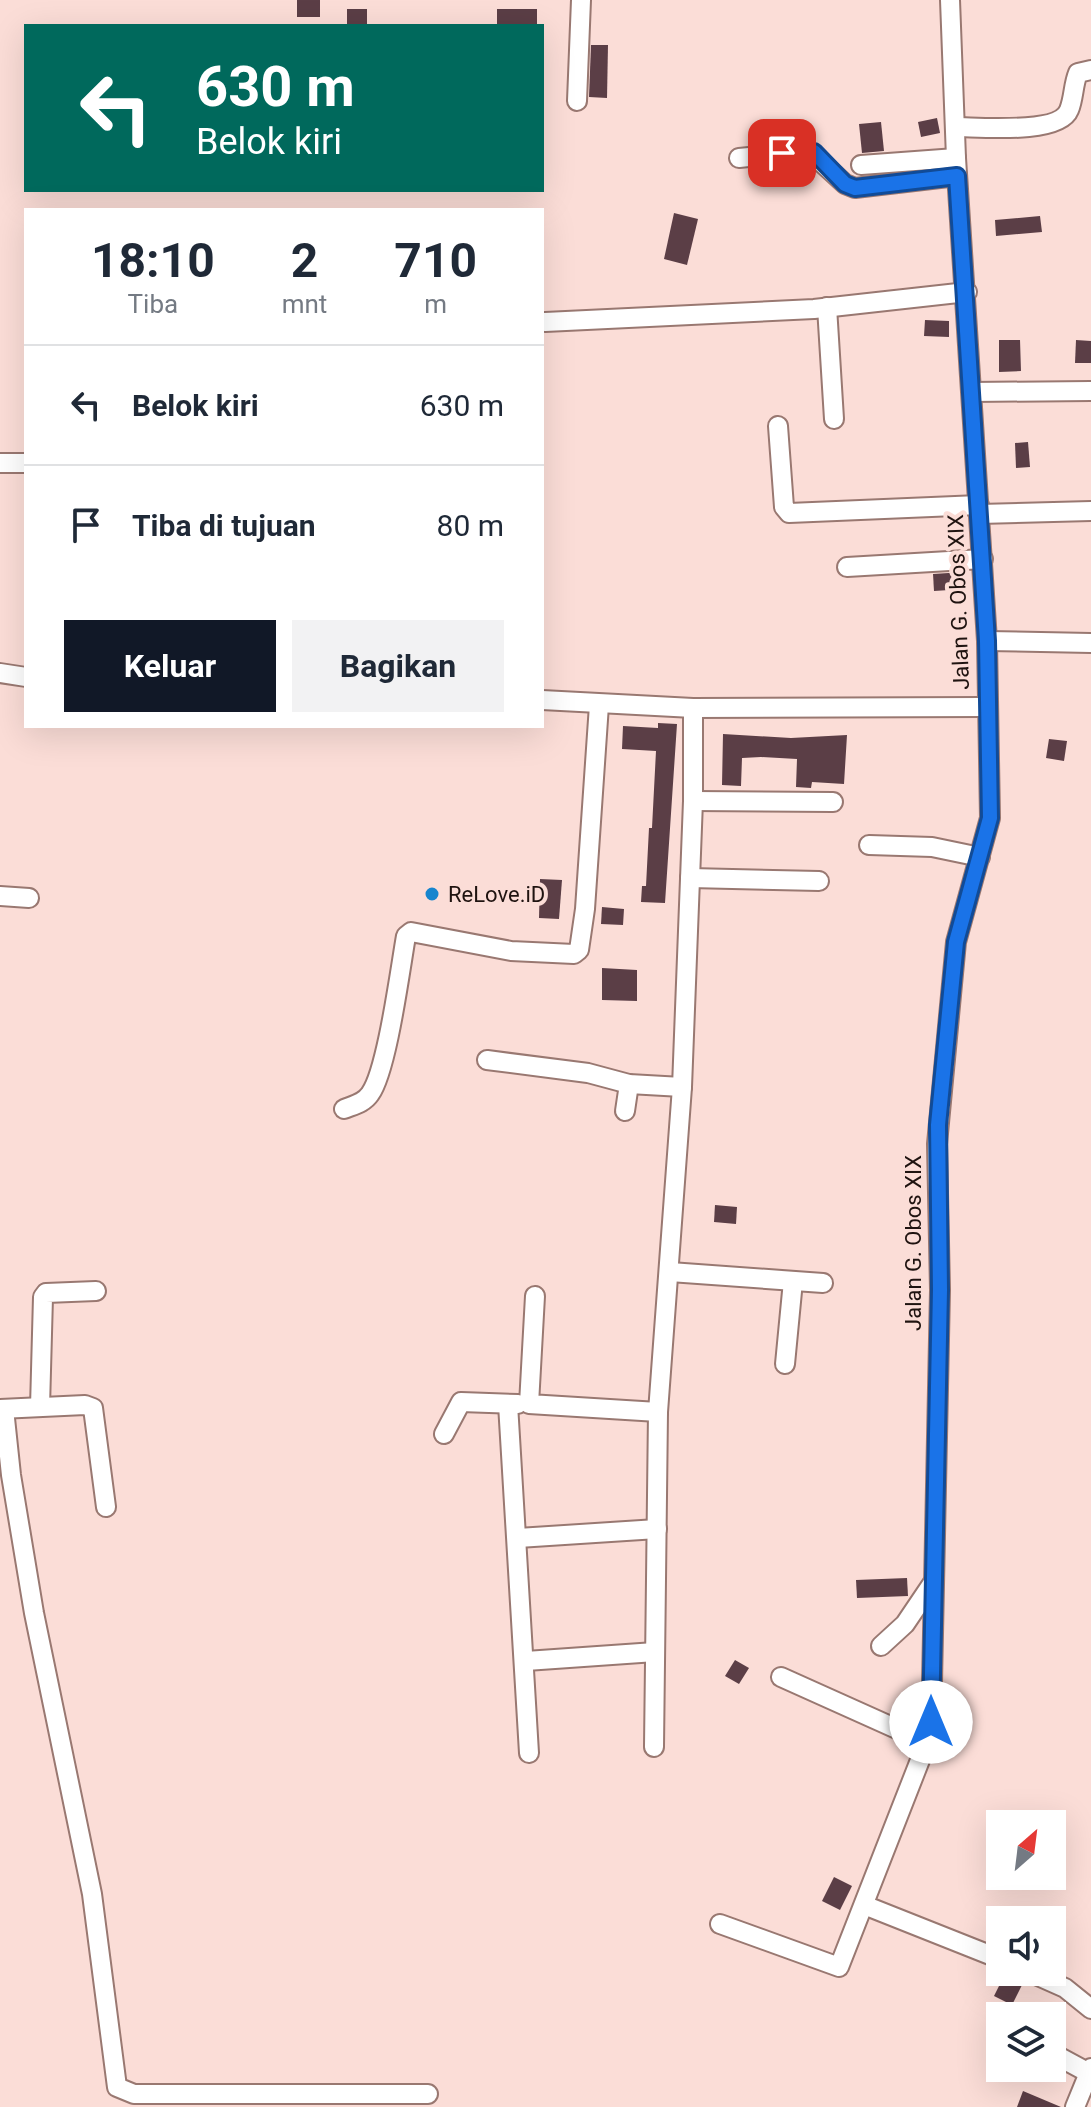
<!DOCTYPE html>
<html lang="id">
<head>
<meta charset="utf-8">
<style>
	body { margin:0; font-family:Roboto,sans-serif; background:#f2f2f3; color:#1f2937; height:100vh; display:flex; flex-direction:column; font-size:30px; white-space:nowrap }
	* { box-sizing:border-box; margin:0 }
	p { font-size:26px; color:#747a83 }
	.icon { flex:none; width:44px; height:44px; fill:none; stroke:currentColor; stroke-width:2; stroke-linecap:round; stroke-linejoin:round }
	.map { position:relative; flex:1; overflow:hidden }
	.drawer { position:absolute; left:24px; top:208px; width:520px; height:520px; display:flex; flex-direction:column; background:#fff; border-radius:0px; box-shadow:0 8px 32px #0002 }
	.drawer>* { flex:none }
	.top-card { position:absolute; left:24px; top:24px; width:520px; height:168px; border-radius:0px; box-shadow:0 8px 32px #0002; background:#00695c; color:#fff; overflow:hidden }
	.needle { width:52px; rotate:28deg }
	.buttons { position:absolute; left:986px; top:1810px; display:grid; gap:16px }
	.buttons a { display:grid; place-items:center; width:80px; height:80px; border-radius:0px; background:#fff; box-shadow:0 8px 32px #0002; font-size:40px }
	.pin { position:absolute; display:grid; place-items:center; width:68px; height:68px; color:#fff; margin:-34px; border-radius:16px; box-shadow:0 4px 12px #0006 }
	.me { position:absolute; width:88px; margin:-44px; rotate:0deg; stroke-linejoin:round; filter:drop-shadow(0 0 6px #0008) }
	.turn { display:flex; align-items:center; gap:28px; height:168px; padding:0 40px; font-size:36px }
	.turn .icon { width:104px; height:104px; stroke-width:2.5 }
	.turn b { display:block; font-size:56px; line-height:68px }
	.eta { display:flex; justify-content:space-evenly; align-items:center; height:136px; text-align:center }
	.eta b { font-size:48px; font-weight:700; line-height:56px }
	.primary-button { display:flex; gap:16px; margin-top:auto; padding:16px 40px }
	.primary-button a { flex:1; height:92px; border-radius:0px; background:#111827; color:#fff; font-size:32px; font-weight:700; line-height:92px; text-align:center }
	.primary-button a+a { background:#f2f2f3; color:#1f2937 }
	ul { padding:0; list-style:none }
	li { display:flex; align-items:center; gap:24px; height:120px; padding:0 40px; border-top:2px solid #e0e1e3 }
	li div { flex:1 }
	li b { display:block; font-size:30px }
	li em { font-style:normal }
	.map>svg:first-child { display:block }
	.building { fill:#5b3e46 }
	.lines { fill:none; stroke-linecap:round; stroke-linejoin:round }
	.street-casing { stroke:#997871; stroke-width:22 }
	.street { stroke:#fff; stroke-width:18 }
	.route-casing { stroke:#114b97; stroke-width:20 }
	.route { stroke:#1a73e8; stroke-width:14 }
	.poi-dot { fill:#1685ce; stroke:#fbddd7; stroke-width:3 }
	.labels { text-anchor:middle; stroke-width:8; stroke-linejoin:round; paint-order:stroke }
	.street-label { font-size:22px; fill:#1f1310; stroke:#fbddd7 }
	.poi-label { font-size:22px; fill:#1f1310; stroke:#fbddd7; text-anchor:start }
</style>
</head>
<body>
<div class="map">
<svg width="1091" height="2107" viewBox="0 0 1091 2107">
	<rect width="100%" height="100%" fill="#fbddd7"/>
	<g class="building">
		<rect x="297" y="0" width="23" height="17"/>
		<rect x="347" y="9" width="20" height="17"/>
		<rect x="497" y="9" width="40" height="17"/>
		<polygon points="591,45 608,45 607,98 589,97"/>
		<polygon points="937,118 940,133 921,137 918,122"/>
		<polygon points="881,122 884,151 862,153 859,124"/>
		<polygon points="674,213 698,219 687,265 664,259"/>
		<polygon points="1040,216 1042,232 996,236 995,220"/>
		<polygon points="925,320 949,321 949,337 924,336"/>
		<polygon points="999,340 1020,340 1021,371 999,372"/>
		<polygon points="1076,340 1091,341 1091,363 1075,363"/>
		<polygon points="1028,442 1030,467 1016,468 1015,443"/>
		<polygon points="964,572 965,589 934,591 933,574"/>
		<polygon points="658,723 677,724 665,903 641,902 642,886 646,886 649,828 652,828 656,751 622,749 623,726 658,728"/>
		<polygon points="723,734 791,738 847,735 844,784 812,782 811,788 796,787 797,759 761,757 742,758 741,786 722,785"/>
		<polygon points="1049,739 1067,741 1064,761 1046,758"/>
		<polygon points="540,879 562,880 559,919 539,918"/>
		<polygon points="602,907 624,909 623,925 601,924"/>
		<polygon points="602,968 637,970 637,1001 602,1000"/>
		<polygon points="715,1205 737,1207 736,1224 714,1222"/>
		<polygon points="907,1578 908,1596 857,1598 856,1580"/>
		<polygon points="735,1660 749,1668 739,1684 725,1676"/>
		<polygon points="834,1877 852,1886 840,1910 822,1901"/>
		<polygon points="1006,1972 1023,1983 1012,2005 994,1996"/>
		<polygon points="1023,2091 1061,2107 1017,2107"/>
	</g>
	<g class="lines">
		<defs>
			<g id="street">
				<polyline points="577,101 581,0"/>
				<path d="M955,127C979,127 1059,135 1069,110C1074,98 1073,85 1078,73L1091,70"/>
				<polyline points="739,158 809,151 845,184 855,188 957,176"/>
				<polyline points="861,165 956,158"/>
				<polyline points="827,307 834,419"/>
				<polyline points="545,322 814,309 967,292"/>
				<polyline points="972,392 1091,391"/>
				<polyline points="778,426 784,507 789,513 979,505"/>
				<polyline points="0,463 26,463"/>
				<polyline points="979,514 1091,511"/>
				<polyline points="847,567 983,559"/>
				<polyline points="987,641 1091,643"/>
				<polyline points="0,673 26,677"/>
				<polyline points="542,700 693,708 985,707"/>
				<polyline points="693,801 833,802"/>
				<polyline points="869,845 932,847 980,857"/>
				<polyline points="690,878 819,881"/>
				<polyline points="0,896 29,898"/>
				<polyline points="487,1060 588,1073 629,1084 682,1087"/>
				<path d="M344,1109C354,1105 364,1103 370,1094C387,1071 400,970 406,936L411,932L511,951L574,954L579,950L585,909L599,705"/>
				<polyline points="625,1111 629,1084"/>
				<polyline points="670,1272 823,1283"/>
				<polyline points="535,1296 529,1404 658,1412"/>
				<polyline points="785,1364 793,1281"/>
				<polyline points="508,1404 529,1753"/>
				<polyline points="40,1407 43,1297 46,1293 96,1291"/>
				<polyline points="0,1409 85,1405 93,1408 106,1507"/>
				<polyline points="4,1409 11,1475 34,1613 92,1894 117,2087 134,2094 428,2094"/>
				<polyline points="444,1434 461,1402 518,1404"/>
				<polyline points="518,1538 657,1529"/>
				<polyline points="881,1646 905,1624 932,1584"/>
				<polyline points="526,1661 655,1652"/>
				<polyline points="781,1677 928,1743"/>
				<polyline points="654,1747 658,1412 682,1087 693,801 693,708"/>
				<polyline points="864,1905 1000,1959"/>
				<polyline points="720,1924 839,1967 931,1732 940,1290 937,1144 956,942 990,818 987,641 956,158 950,0"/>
				<polyline points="1029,1972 1065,1988 1091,2009"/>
				<polyline points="1052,2053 1089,2073"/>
				<polyline points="1075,2107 1091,2068"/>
			</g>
		</defs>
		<use href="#street" class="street-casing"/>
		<use href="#street" class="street"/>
	</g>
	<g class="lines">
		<defs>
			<polyline id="route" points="782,153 814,152 845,184 855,188 957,176 987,641 990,818 956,942 938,1125 940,1290 931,1722"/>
		</defs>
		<use href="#route" class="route-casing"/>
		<use href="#route" class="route"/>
	</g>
	<circle class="poi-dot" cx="432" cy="894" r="8"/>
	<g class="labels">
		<g class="street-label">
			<text transform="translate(958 602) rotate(-92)" y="8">Jalan G. Obos XIX</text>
			<text transform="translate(913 1243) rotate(-90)" y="8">Jalan G. Obos XIX</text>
		</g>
		<g class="poi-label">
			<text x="448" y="902">ReLove.iD</text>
		</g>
	</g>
</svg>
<div class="buttons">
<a><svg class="needle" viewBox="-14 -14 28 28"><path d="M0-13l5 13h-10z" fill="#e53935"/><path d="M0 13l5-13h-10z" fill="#747a83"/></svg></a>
<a><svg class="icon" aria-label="sound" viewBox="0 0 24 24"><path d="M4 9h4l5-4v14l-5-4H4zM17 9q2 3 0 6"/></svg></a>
<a><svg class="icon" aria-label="layers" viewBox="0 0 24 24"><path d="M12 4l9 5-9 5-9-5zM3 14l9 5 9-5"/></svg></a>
</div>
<div class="pin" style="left:782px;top:153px;background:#d93025"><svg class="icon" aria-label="arrive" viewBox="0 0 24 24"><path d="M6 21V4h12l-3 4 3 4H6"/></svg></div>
<svg class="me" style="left:931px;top:1722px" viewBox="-20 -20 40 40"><circle r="19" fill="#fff"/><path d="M0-13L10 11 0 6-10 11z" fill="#1a73e8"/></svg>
<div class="top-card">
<div class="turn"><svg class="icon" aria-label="left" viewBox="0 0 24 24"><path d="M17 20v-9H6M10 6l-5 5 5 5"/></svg><div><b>630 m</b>Belok kiri</div></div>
</div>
<section class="drawer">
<div class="eta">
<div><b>18:10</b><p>Tiba</p></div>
<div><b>2</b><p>mnt</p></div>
<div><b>710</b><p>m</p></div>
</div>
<ul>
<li><svg class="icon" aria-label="left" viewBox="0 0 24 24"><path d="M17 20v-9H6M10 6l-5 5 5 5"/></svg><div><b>Belok kiri</b></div><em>630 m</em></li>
<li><svg class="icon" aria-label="arrive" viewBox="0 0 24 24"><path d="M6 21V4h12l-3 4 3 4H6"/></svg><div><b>Tiba di tujuan</b></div><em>80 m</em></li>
</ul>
<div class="primary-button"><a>Keluar</a><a>Bagikan</a></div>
</section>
</div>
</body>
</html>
